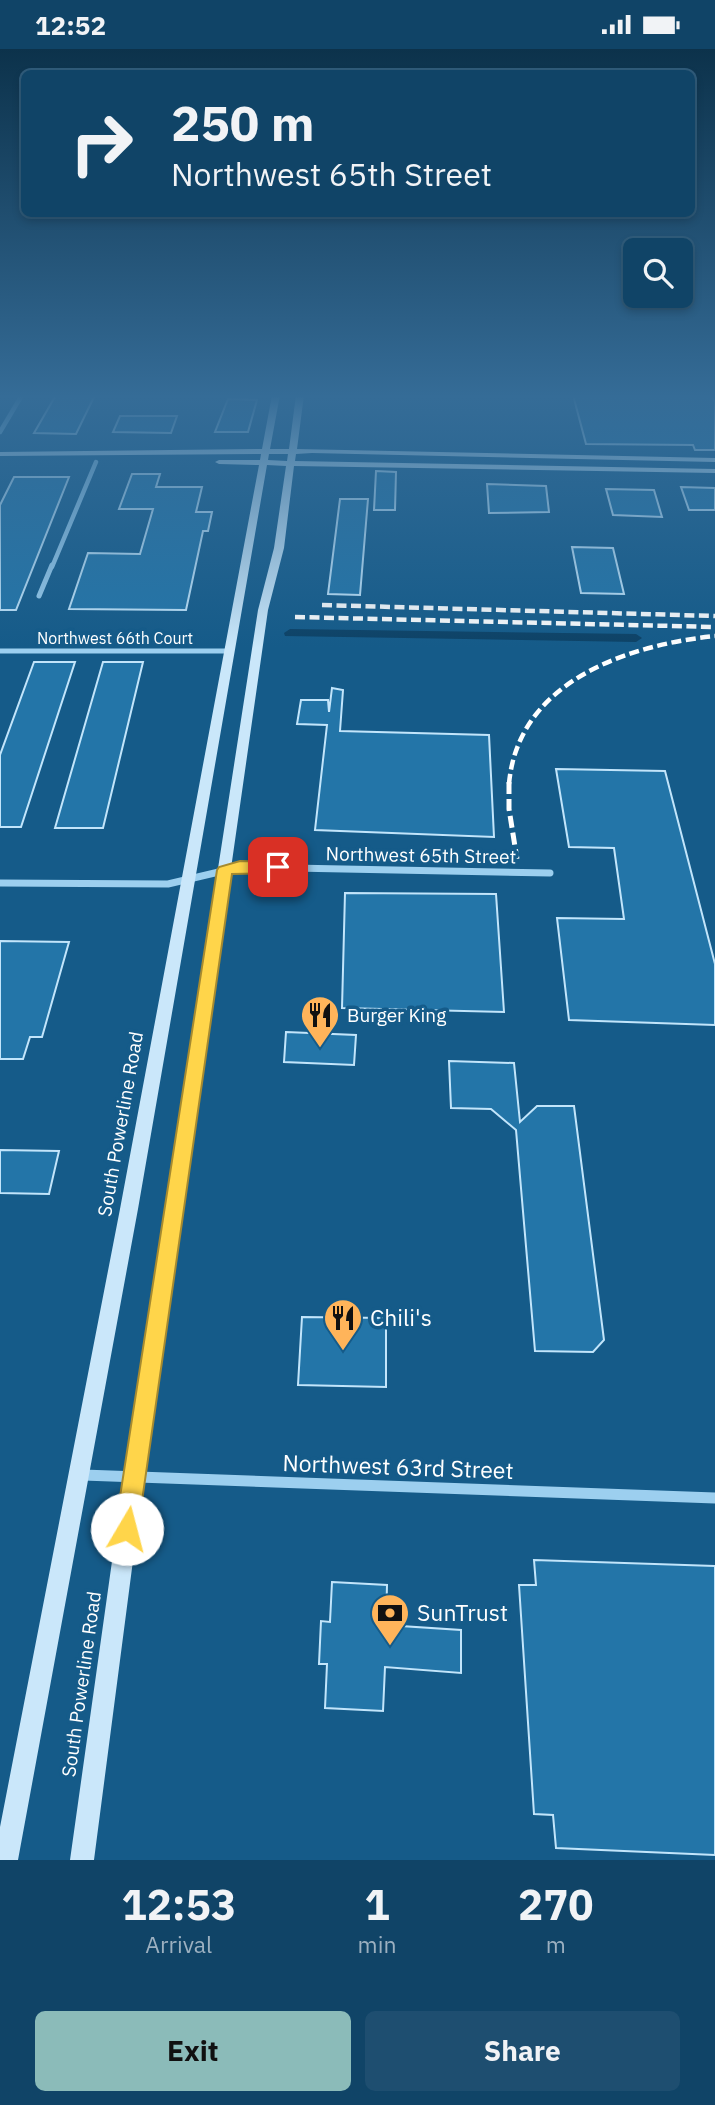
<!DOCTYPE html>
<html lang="en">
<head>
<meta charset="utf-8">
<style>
	body { margin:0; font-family:"IBM Plex Sans",sans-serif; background:#1e4e70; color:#f1f3f6; height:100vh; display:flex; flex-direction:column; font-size:26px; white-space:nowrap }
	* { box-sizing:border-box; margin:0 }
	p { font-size:23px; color:#9cb0c0 }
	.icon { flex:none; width:38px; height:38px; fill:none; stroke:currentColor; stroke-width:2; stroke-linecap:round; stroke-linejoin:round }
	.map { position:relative; height:1811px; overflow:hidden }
	.side { display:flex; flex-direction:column; background:#104467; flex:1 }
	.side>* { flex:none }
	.guide { position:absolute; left:21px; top:21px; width:674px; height:147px; border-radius:10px; box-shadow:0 4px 10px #0003,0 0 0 2px #305c7b; background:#104467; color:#f1f3f6; overflow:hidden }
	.buttons { position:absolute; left:623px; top:189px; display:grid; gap:14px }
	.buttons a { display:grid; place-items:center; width:70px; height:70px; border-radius:10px; background:#104467; box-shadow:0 4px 10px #0003,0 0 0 2px #305c7b; font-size:35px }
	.pin { position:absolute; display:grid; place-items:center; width:60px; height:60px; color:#fff; margin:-30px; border-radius:14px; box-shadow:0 4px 10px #0006 }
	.me { position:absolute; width:77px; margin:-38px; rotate:8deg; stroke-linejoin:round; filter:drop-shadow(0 0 5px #0008) }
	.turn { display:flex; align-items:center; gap:24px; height:147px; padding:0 35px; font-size:32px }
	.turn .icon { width:91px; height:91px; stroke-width:2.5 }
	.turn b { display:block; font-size:49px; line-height:60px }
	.eta { display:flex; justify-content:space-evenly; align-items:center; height:119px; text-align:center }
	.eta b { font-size:42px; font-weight:700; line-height:49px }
	.button { display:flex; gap:14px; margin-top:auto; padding:14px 35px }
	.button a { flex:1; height:80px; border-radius:10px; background:#8bbbb9; color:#111; font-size:28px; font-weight:700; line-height:80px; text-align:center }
	.button a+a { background:#1e4e70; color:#f1f3f6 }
	.status { display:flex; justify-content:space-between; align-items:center; height:49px; padding:0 35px; background:#104467; direction:ltr }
	.status svg { height:19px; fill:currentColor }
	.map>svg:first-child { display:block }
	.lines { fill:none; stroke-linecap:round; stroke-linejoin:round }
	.canal { fill:#0d4266; fill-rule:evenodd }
	.building { fill:#2375a8; stroke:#c2e5fb; stroke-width:2 }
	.street-far3 { stroke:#9ccfef; stroke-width:4.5 }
	.street-far2 { stroke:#9ccfef; stroke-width:5 }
	.street-far1 { stroke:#9ccfef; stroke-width:7 }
	.street { stroke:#9ccfef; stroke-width:11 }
	.secondary { fill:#cae7fa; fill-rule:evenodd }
	.rail-far1 { stroke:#fff; stroke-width:4.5; stroke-dasharray:10 4.5; stroke-linecap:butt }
	.rail { stroke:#fff; stroke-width:5; stroke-dasharray:12 5; stroke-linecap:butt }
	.route { fill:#ffd54a; stroke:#a68a30; stroke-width:2 }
	.labels { text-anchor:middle; stroke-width:7; stroke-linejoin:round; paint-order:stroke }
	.far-street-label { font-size:16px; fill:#fff; stroke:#155b89 }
	.street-label { font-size:19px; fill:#fff; stroke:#155b89 }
	.poi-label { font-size:19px; fill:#fff; stroke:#155b89; text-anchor:start }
	.near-poi-label { font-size:23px; fill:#fff; stroke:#155b89; text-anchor:start }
	.near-street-label { font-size:23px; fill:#fff; stroke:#155b89 }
</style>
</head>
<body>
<div class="status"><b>12:52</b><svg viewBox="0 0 49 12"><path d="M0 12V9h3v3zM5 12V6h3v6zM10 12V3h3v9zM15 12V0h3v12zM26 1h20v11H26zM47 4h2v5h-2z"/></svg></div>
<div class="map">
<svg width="715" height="1811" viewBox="0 0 715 1811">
	<rect width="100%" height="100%" fill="#155b89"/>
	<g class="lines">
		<polygon class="canal" points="290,580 636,585 642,589 636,593 285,587 284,584"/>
	</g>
	<g class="building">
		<polygon points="56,346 95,346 76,385 34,384"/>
		<polygon points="573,346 711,346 715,353 715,401 695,401 693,396 586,395"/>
		<polygon points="228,350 257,351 248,383 215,383"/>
		<polygon points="120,367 177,367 171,384 113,383"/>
		<polygon points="376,422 396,423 395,461 374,461"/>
		<polygon points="132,425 160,425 156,438 202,438 196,463 212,463 208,482 203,482 186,561 69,560 88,504 140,505 153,460 119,460"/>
		<polygon points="14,428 69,428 16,561 0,561 0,456"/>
		<polygon points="487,435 546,437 549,463 489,464"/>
		<polygon points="681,438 715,439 715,461 689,461"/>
		<polygon points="606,440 654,441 662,468 613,466"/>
		<polygon points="340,450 368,450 360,546 328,545"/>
		<polygon points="572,498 613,499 624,545 581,544"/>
		<polygon points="34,613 75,613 21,778 0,778 0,706"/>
		<polygon points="103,613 143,613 103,779 55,779"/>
		<polygon points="332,639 343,641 340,682 489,686 494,788 315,781 327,676 297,675 301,651 328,651 329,663"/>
		<polygon points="556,720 665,722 715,915 715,976 569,971 557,869 624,870 614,799 569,798"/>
		<polygon points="345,844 496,845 504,963 342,959"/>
		<polygon points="0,892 69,893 42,988 30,988 23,1010 0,1010"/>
		<polygon points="286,983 356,986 354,1016 284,1013"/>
		<polygon points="449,1012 514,1014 520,1073 537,1057 574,1057 604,1291 593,1303 535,1302 516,1081 491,1060 451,1059"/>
		<polygon points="0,1101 59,1102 49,1145 0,1144"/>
		<polygon points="302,1268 386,1269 386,1338 298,1336"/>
		<polygon points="534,1511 715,1517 715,1806 556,1799 553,1766 534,1765 519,1536 536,1536"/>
		<polygon points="332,1533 387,1536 386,1576 461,1581 461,1624 385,1618 383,1662 325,1659 327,1615 319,1615 321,1572 330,1573"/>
	</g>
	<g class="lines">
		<g class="street-far3">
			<polyline points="0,383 22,346"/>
			<polyline points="52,518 96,413"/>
		</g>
		<g class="street-far2">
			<polyline points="39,547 52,516"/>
			<polyline points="0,602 230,602"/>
		</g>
		<polyline class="street-far1" points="0,834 168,835 240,818 550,824"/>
		<polyline class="street" points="83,1426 715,1449"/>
		<path class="secondary" d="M272,346H280L270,400H289L296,346H304L297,400L715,409V413L312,404L296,405L295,412L715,420V424L294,417L284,499L268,561L144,1427L94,1811H70L124,1427L258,561L274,499L286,417L267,416L138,1160L18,1811H0V1778L120,1160L259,416L219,415L215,413L219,411H260L261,405L0,407V403L262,400ZM269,405H288L287,412L268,411Z"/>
		<g class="rail-far1">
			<polyline points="322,556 715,567"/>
			<polyline points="295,568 715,578"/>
			<path d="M509,735C518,632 628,596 715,587"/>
		</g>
		<polyline class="rail" points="509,733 509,760 517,810"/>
	</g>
	<linearGradient id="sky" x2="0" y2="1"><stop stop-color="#0c324b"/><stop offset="0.58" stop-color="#356c97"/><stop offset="1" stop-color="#356c97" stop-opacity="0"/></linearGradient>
	<rect width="715" height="599" fill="url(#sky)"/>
	<polygon class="route" points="240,812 278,813 286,818 278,824 232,825 138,1480 135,1489 127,1492 118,1489 115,1480 217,821 219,818"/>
	<defs>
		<symbol id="restaurant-pin" viewBox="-11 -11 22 30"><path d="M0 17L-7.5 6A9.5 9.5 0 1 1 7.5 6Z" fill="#ffb45a" stroke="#155b89"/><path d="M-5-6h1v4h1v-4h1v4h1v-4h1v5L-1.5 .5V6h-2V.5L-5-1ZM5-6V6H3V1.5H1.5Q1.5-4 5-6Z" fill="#111"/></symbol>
		<symbol id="bank-pin" viewBox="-11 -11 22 30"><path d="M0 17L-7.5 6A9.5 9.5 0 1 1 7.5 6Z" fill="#ffb45a" stroke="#155b89"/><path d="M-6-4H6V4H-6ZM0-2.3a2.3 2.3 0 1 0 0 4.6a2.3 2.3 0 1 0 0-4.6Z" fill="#111"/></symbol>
	</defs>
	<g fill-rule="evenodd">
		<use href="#restaurant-pin" x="298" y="944" width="44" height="60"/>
		<use href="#restaurant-pin" x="321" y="1247" width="44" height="60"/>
		<use href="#bank-pin" x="368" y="1542" width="44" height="60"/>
	</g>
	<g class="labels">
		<g class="far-street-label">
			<text x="115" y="595">Northwest 66th Court</text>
		</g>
		<g class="street-label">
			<text transform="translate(421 806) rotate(1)" y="7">Northwest 65th Street</text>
			<text transform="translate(120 1075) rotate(-80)" y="7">South Powerline Road</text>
			<text transform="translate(81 1635) rotate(-82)" y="7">South Powerline Road</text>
		</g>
		<g class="poi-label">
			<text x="347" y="973">Burger King</text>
		</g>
		<g class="near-poi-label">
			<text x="370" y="1277">Chili's</text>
			<text x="417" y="1572">SunTrust</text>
		</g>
		<g class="near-street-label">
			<text transform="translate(398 1418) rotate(2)" y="8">Northwest 63rd Street</text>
		</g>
	</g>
</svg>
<div class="buttons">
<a><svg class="icon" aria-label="search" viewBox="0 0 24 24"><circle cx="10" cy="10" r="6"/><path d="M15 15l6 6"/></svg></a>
</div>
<div class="pin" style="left:278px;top:818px;background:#d93025"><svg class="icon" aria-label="arrive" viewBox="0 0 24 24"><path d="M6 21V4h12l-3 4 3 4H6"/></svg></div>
<svg class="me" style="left:127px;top:1480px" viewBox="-20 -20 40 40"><circle r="19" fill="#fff"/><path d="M0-13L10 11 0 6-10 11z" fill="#ffd54a"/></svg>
<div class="guide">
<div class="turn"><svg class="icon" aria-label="right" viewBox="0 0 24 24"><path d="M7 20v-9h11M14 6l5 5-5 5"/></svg><div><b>250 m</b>Northwest 65th Street</div></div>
</div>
</div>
<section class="side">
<div class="eta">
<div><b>12:53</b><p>Arrival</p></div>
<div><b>1</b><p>min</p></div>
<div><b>270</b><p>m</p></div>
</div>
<div class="button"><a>Exit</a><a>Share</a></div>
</section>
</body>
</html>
